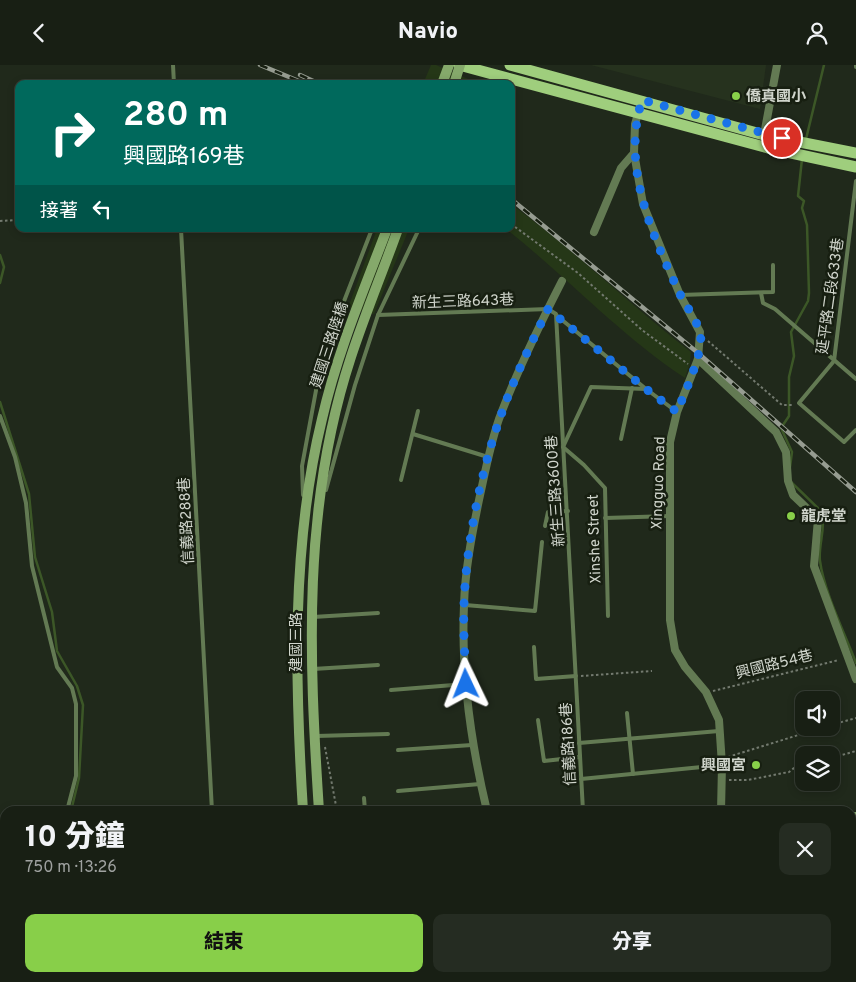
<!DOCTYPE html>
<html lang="zh-TW">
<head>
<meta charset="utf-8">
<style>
	body { margin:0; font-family:Overpass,"Noto Sans TC",sans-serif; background:#252c22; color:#f1f3f6; height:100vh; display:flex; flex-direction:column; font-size:19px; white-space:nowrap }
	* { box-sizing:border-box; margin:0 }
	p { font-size:16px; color:#9fa2a0 }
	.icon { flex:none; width:28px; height:28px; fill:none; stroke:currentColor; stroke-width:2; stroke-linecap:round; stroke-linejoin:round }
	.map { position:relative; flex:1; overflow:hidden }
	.drawer { position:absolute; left:0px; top:741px; width:856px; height:176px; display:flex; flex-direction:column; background:#181f14; border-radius:15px 15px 0 0; box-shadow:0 2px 8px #0003,0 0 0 1px #363d34 }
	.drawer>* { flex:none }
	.top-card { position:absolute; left:15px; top:15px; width:500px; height:152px; border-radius:10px; box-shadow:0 2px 8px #0003,0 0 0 1px #363d34; background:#00695c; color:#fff; overflow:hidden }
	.fabs { position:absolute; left:795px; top:626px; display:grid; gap:10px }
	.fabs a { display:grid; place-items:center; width:45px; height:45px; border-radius:10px; background:#181f14; box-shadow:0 2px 8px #0003,0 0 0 1px #363d34; font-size:25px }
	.pin { position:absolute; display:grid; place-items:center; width:42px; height:42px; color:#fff; margin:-21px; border:2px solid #fff; border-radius:50%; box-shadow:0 1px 5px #0007 }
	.me { position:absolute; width:55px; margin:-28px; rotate:358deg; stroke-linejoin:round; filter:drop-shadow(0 0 4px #0008) }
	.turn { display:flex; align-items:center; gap:18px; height:105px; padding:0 25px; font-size:22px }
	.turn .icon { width:65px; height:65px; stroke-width:2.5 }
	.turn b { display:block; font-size:35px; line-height:42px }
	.then { display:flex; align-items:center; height:48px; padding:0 25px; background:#0003; gap:10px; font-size:19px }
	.round { display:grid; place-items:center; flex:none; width:52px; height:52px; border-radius:10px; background:#252c22 }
	.overview { display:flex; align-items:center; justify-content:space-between; height:85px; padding:0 25px }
	h1 { font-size:30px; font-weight:800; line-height:38px }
	.cta { display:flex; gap:10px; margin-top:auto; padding:10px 25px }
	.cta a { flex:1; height:58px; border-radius:10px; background:#88cf49; color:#111; font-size:20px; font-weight:800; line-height:58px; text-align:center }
	.cta a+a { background:#252c22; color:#f1f3f6 }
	header { display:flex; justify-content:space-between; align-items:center; height:65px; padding:0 25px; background:#181f14; font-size:22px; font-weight:800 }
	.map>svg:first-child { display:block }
	.built { fill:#26321e }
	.green { fill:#253717 }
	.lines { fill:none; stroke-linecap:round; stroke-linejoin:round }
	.stream { stroke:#3c5727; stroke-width:2.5 }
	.path { stroke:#737a6f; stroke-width:2; stroke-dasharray:2.5 2.5; stroke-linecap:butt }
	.lane { stroke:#637a53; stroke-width:4 }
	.street { stroke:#637a53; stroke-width:8 }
	.secondary { stroke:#85a96b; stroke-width:10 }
	.primary { stroke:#9fce7d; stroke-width:11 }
	.rail-casing { stroke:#969c91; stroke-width:4.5 }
	.rail { stroke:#171f11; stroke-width:2.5; stroke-dasharray:8; stroke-linecap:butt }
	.secondary-bridge { stroke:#85a96b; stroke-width:10 }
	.route { stroke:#1a73e8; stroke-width:9; stroke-dasharray:0 16.2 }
	.poi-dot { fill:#88cf49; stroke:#171f11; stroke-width:2 }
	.labels { text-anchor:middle; stroke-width:5; stroke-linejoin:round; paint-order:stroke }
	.poi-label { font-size:15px; font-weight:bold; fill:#d0d5cc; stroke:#171f11; text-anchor:start }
	.street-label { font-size:15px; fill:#d0d5cc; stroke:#171f11 }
</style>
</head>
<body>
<header><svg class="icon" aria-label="back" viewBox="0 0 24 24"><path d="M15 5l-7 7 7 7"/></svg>Navio<svg class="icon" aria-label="person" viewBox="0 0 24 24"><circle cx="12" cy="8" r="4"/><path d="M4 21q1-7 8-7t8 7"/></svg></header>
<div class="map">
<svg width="856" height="917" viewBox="0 0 856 917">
	<rect width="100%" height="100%" fill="#20291b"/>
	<polygon class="built" points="591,0 766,0 760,44"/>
	<g class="green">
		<polygon points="431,0 436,0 475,17 475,19 423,19"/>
		<path d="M511,139C574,185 630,240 691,287L690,298L685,313C620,270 567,212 506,164H511Z"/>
		<polygon points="377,164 409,164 374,249 348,243"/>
	</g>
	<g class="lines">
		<g class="stream">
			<polyline points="806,74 824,0"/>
			<polyline points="0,190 4,202 0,218"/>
			<polyline points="0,337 29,429 35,492 52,547 57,586 77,621 83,640 79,713 71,746"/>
			<polyline points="790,402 792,387 781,363 789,351 789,312 794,291 791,267 808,236 809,228 807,160 802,143 804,136 798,131 802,94"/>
			<path d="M791,417L822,447C826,464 818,480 820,496C824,527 845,569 856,598"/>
		</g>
		<g class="path">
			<polyline points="0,156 19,155"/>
			<polyline points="511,159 578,208 642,265 688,299"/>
			<polyline points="708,276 782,340 794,340"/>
			<polyline points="581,611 652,606"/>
			<polyline points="713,626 839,595"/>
			<polyline points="831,660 856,653"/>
			<polyline points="325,682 337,746"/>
			<polyline points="810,690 821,681 835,692 856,686"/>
			<polyline points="728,692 824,662"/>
			<polyline points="729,715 748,715 789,707 804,695"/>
		</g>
		<g class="lane">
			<polyline points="173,0 174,19"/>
			<polyline points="856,0 856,2"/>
			<polyline points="856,116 834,296 799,338 844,377 856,365"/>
			<polyline points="181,164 212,746"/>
			<polyline points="761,228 763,238 775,244 856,314"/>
			<polyline points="680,230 773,227 773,200"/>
			<polyline points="378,250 548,244 556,249 583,746"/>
			<polyline points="556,250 646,324 677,347"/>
			<polyline points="0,351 15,392 26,438 32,501 57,602 72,623 76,639 76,711 67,746"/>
			<polyline points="413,369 488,392"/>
			<polyline points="621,374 632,323"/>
			<polyline points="563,382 584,400 605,423 608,551"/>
			<polyline points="563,382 591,322 646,324"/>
			<polyline points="401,415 418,346"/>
			<polyline points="326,425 355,320 378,250 419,164"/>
			<polyline points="303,430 302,401 322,293 372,164"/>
			<polyline points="605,453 670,451"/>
			<polyline points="545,461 548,447 568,446"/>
			<polyline points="465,540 535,546 542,477"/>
			<polyline points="313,552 378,548"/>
			<polyline points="534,582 536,614 576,611"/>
			<polyline points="313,604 378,600"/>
			<polyline points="391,625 466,619"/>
			<polyline points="627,648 633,709"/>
			<polyline points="538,655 544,696 580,692"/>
			<polyline points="316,671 388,669"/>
			<polyline points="579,678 719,666"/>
			<polyline points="398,685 472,680"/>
			<polyline points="581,714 722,700"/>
			<polyline points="398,726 480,719"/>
			<polyline points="364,733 365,746"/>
			<polyline points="126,912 126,917"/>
			<polyline points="499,912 500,917"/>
			<polyline points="624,917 625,912"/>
		</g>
		<g class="street">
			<polyline points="642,35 635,59 634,88 643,139 680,230 700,267 698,294 677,347 670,377 670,555 675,585 685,602 706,627 719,655 722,700 721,746"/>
			<polyline points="764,70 777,0"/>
			<polyline points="594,167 621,103 634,88"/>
			<polyline points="698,294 776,367 786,387 788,416 793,430 818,454 814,501 856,614"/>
			<path d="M487,746C471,679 461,609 464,540C465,505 472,469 479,435C485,408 490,380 499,354C517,306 539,261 562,216"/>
			<polyline points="578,912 600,917"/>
			<polyline points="723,912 724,917"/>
		</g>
		<g class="secondary">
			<polyline points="442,19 449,0"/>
			<path d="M303,746C295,616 291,481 322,354C337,288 363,227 387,164"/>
			<path d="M319,746C309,592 302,441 351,292C365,249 383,206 398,164"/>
			<polyline points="851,753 856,752"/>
			<polyline points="851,761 856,763"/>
			<polyline points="0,915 6,912"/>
		</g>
		<g class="primary">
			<polyline points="459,0 768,83 856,102"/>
			<polyline points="510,0 764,70 856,88"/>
		</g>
		<defs>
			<g id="rail">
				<polyline points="260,0 306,19"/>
				<polyline points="300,10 320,19"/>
				<polyline points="511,134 698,288 856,427"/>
			</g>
		</defs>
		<use href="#rail" class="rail-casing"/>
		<use href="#rail" class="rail"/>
		<polyline class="secondary-bridge" points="454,19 460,0"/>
	</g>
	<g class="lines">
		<path class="route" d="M466,619C465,593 463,566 464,539C466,482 480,410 499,356C512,317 530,281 548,244L646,324L677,347C684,329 705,285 700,267C696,254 686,241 680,229C652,170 621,101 642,35L782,73"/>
	</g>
	<g class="poi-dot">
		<circle cx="736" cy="31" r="5"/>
		<circle cx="791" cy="451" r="5"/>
		<circle cx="756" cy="700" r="5"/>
	</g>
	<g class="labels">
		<g class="poi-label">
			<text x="746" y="36">僑真國小</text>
			<text x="801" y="456">龍虎堂</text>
			<text x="746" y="705" text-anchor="end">興國宮</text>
		</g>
		<g class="street-label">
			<text transform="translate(830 231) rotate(-82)" y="5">延平路二段633巷</text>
			<text transform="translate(463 236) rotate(-2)" y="5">新生三路643巷</text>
			<text transform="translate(329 280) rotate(-72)" y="5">建國三路陸橋</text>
			<text transform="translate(658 418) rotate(-88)" y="5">Xingguo Road</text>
			<text transform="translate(555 426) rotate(-94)" y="5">新生三路3600巷</text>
			<text transform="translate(186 456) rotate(-93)" y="5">信義路288巷</text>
			<text transform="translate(594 474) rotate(-92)" y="5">Xinshe Street</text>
			<text transform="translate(296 577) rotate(-90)" y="5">建國三路</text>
			<text transform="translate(774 599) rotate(-14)" y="5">興國路54巷</text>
			<text transform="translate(568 679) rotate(-93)" y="5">信義路186巷</text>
		</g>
	</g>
</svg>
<div class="fabs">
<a><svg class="icon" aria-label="sound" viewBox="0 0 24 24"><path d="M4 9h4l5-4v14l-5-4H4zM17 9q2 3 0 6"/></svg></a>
<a><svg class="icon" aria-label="layers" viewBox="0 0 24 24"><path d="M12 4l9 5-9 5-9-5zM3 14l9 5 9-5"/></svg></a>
</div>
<div class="pin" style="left:782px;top:73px;background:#d93025"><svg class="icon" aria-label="arrive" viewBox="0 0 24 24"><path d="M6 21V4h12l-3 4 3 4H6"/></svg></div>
<svg class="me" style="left:466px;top:619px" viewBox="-20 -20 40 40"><path d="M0-17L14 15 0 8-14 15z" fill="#1a73e8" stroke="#fff" stroke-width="4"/></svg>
<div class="top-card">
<div class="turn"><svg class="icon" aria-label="right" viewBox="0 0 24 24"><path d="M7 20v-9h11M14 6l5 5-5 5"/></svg><div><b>280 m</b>興國路169巷</div></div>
<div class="then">接著<svg class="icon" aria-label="left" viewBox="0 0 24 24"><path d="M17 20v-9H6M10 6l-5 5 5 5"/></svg></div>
</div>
<section class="drawer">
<div class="overview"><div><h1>10 分鐘</h1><p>750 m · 13:26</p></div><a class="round"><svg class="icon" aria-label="close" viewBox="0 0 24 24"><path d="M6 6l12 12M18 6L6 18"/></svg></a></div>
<div class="cta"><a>結束</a><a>分享</a></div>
</section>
</div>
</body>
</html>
